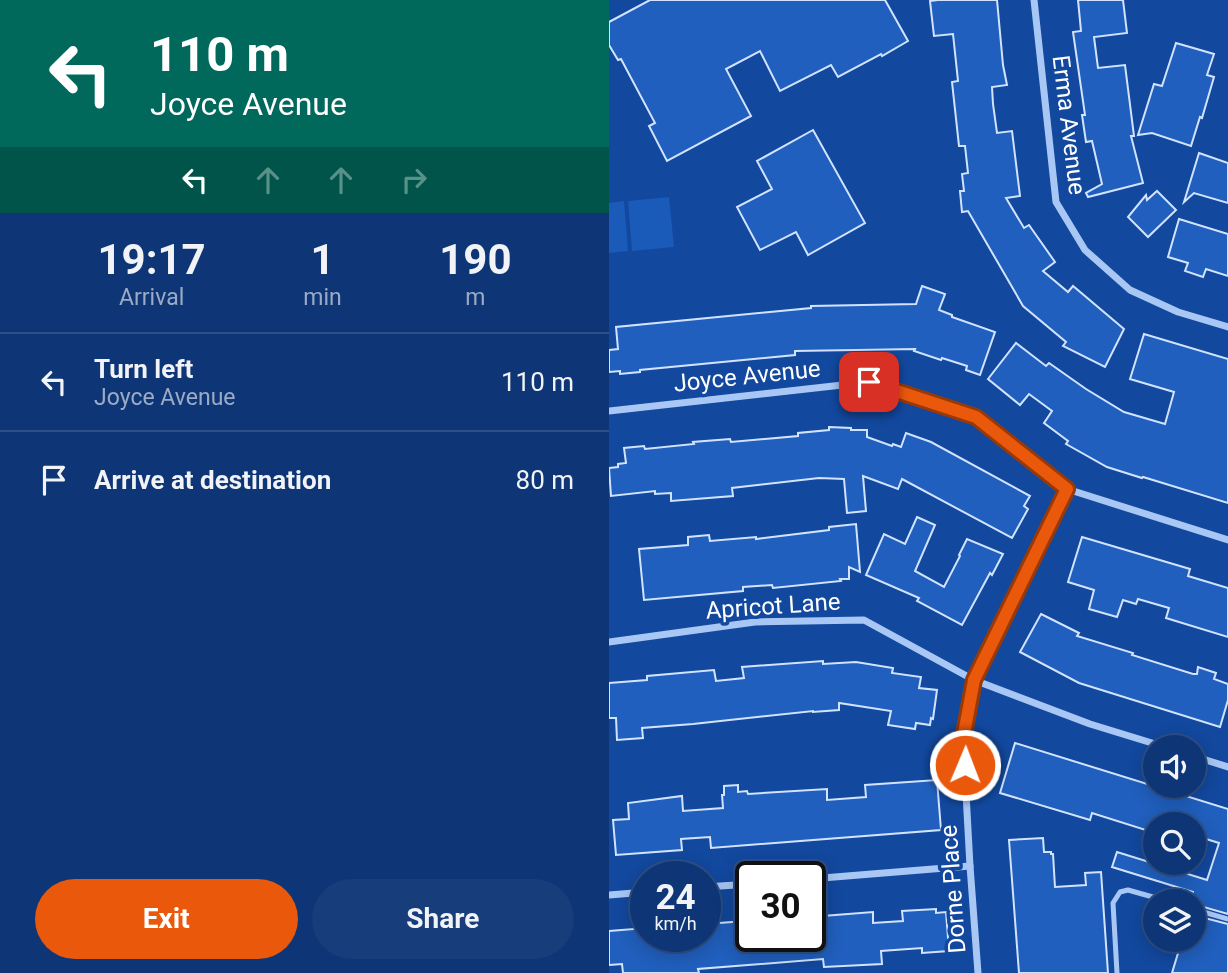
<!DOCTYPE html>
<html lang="en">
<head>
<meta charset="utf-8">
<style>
	body { margin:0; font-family:Roboto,sans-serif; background:#173e7b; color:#f1f3f6; height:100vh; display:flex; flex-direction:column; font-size:26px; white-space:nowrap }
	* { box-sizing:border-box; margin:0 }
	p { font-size:23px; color:#9babc5 }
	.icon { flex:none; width:38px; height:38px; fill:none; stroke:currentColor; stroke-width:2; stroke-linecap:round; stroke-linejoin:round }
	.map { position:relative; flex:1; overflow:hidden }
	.side { display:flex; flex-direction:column; background:#0e3676; width:609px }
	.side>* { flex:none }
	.guide { background:#00695c; color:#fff; overflow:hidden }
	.fabs { position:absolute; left:534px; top:735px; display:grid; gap:14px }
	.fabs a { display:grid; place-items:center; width:63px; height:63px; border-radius:50%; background:#0e3676; box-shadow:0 4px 18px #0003,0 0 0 2px #2e5088; font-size:35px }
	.speed { position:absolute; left:21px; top:861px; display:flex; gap:14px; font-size:35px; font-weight:700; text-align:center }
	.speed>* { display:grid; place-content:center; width:91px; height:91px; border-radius:50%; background:#0e3676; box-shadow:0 4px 18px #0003,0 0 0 2px #2e5088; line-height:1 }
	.speed small { font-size:18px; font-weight:400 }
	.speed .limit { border:4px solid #111; border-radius:10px; background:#fff; color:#111 }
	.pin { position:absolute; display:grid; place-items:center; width:60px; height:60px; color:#fff; margin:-30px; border-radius:14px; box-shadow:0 4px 10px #0006 }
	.me { position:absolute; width:77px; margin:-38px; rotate:1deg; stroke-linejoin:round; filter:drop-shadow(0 0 5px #0008) }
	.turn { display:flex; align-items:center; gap:24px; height:147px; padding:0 35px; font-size:32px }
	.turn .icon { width:91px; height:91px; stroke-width:2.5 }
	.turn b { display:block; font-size:49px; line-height:60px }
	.lanes { display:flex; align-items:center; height:66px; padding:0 35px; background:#0003; justify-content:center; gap:35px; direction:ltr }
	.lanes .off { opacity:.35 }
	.eta { display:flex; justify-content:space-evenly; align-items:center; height:119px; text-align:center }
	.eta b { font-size:42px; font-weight:700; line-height:49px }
	.button { display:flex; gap:14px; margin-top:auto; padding:14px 35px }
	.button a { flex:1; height:80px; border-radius:42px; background:#ea580c; color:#fff; font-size:28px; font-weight:700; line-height:80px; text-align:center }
	.button a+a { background:#173e7b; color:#f1f3f6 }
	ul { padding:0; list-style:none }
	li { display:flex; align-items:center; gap:21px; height:98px; padding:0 35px; border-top:2px solid #2e5088 }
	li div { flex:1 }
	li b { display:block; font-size:26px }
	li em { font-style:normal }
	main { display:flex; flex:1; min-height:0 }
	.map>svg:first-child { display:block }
	.green { fill:#1a5ab8 }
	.building { fill:#205fbd; stroke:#d1e3fe; stroke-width:2 }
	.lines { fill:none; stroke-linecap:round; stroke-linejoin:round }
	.service { stroke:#a8c7f4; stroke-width:5 }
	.minor { stroke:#a8c7f4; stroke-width:7 }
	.route-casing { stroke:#983908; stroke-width:18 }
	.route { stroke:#ea580c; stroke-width:12 }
	.labels { text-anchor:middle; stroke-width:7; stroke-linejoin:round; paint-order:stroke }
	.street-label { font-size:24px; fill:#fff; stroke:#12489e }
</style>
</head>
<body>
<main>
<section class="side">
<div class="guide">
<div class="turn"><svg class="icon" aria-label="left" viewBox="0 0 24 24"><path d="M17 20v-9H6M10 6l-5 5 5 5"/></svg><div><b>110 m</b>Joyce Avenue</div></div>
<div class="lanes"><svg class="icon" aria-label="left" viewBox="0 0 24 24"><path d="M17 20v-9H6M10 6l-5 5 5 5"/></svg><svg class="icon off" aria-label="ahead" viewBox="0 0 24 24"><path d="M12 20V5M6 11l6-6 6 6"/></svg><svg class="icon off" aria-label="ahead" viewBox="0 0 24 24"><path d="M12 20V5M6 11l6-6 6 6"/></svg><svg class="icon off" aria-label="right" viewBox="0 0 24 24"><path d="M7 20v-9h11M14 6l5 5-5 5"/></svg></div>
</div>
<div class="eta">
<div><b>19:17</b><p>Arrival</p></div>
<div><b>1</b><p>min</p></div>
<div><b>190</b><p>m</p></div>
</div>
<ul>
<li><svg class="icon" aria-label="left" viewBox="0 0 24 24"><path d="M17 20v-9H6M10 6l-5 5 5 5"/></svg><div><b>Turn left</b><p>Joyce Avenue</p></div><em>110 m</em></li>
<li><svg class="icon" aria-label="arrive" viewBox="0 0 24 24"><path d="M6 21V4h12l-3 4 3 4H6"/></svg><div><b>Arrive at destination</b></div><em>80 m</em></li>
</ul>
<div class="button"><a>Exit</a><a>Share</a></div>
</section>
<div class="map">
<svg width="619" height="973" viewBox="0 0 619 973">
	<rect width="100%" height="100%" fill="#12489e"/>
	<g class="green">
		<polygon points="60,197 65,247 23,251 19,201"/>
		<polygon points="15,201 19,251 0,253 0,203"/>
	</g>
	<g class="building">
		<polygon points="41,0 276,0 299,41 273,56 272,54 229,77 222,65 171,91 151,51 117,69 142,116 58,161 40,126 46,123 12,59 9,60 0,45 0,22"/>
		<polygon points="329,0 388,0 394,65 398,85 383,87 384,104 388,133 403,131 411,196 397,198 415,228 420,225 446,262 434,271 459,292 464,286 515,329 496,367 454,346 457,342 414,306 359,211 353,212 351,191 355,191 353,174 359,173 356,146 350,146 343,82 349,81 344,34 325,36 321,1"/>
		<polygon points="469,0 514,0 518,33 485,37 489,68 516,65 525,136 522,136 534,183 479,197 477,193 493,184 483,141 477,142 473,115 476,115 464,32 472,31"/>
		<polygon points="567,43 605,54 598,75 605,77 593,118 591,117 582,146 543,133 529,135 545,84 553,86"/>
		<polygon points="204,130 256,223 199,255 187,232 151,250 128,207 163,189 148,161"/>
		<polygon points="590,153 619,163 619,203 585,193 575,202"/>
		<polygon points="548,191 567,210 539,237 519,217 537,195 538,200"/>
		<polygon points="570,219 619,234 619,276 597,269 594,277 576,271 579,263 559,257"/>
		<polygon points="313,286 336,294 330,310 343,315 343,317 386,332 371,375 357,370 358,366 333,358 332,360 305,351 306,349 186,351 186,355 31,370 31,372 11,374 11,371 0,372 0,350 9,349 7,327 202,308 202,306 307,304"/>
		<polygon points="535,334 619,359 619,503 534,477 533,478 498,467 457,444 459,441 435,423 443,411 420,394 411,405 379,379 407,343 437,366 440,363 477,389 515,412 556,424 565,392 521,379"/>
		<polygon points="220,427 242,428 242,430 258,430 258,437 283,446 284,444 292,447 297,433 322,442 421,496 415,506 419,509 403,538 293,479 289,489 254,476 257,511 238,513 235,479 210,478 123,488 124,496 62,501 62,493 46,494 46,491 2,496 0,468 9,467 9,464 17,463 15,448 35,446 36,449 85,444 84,442 121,439 122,442 189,436 189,433 220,430"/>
		<polygon points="308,517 326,525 306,571 335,587 351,556 350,555 358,539 394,554 383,575 381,573 353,625 308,601 310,598 257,575 275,534 296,544"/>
		<polygon points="247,524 251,572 240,567 240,579 231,579 232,581 164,588 163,585 134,587 134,591 35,600 30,549 79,545 79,537 100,535 101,541 147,537 147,539 220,530 220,527"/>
		<polygon points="473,537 581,569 579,576 619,588 619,637 557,618 560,608 529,599 527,604 514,600 508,617 480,609 485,590 459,582"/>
		<polygon points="432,614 470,633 468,636 524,653 523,655 584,674 588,674 589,667 607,673 605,679 619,684 619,700 611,727 470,683 411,652"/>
		<polygon points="214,661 214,664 247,662 284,668 283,673 312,677 310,688 328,690 324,719 322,718 321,725 307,723 306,729 279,725 282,711 230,703 230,710 204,712 204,711 84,724 33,728 34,738 8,740 7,718 0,718 0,683 38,680 38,676 105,670 107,681 135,678 133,667"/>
		<polygon points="406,743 619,809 619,914 584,904 584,892 503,867 508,852 598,880 610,843 584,835 584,824 546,824 546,833 483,813 481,820 391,793"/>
		<polygon points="328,780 332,830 102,848 101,837 72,839 73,850 7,855 4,820 20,819 19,803 73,796 74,811 114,808 113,795 115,795 115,786 129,785 129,792 138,791 139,794 218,789 218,800 257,797 256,785"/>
		<polygon points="434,838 435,852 442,852 442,854 444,854 446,887 477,885 476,873 492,872 499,973 410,973 400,840"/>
		<polygon points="327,909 327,913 337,912 340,951 313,953 313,948 272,951 273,964 215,967 214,959 89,969 90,973 14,973 13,964 0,965 0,931 37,928 37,936 96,936 96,924 137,921 138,936 201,936 201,917 264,912 264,923 294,921 293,911"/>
		<polygon points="584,915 619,924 619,973 563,973 573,940 584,940"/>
	</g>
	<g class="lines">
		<g class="service">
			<polyline points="584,909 619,919"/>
			<polyline points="508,973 504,903 511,892 519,890 558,901"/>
		</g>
		<g class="minor">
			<polyline points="425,0 447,202 476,250 521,290 569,312 619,327"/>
			<polyline points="0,411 260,382 367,417 458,489 619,540"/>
			<polyline points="0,642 146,622 255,620 365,680 481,724 556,747"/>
			<polyline points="584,756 619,767"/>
			<polyline points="201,879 361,866"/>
			<polyline points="96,887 142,884"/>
			<polyline points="0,895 37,892"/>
			<polyline points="369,973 361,866 354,739 365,680 458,489"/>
		</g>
	</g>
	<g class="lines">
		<defs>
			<polyline id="route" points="260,382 367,417 458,489 365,680 354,739 356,765"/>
		</defs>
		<use href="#route" class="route-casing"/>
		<use href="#route" class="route"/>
	</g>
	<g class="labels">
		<g class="street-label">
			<text transform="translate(460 125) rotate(83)" y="8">Erma Avenue</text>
			<text transform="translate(138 376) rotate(-6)" y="8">Joyce Avenue</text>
			<text transform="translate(164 606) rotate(-4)" y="8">Apricot Lane</text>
			<text transform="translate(344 889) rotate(-94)" y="8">Dorne Place</text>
		</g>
	</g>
</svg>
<div class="fabs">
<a><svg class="icon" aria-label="sound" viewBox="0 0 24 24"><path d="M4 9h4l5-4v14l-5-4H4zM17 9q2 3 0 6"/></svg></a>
<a><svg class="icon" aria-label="search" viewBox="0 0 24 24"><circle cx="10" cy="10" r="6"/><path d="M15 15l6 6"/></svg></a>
<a><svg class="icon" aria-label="layers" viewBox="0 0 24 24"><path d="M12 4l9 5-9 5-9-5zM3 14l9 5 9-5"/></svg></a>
</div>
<div class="speed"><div>24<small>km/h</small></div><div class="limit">30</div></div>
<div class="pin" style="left:260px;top:382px;background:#d93025"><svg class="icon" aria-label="arrive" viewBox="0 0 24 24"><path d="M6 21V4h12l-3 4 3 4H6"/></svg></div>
<svg class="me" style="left:356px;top:765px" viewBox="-20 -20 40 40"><circle r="17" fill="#ea580c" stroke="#fff" stroke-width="3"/><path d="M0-11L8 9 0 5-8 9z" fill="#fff"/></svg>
</div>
</main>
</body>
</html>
